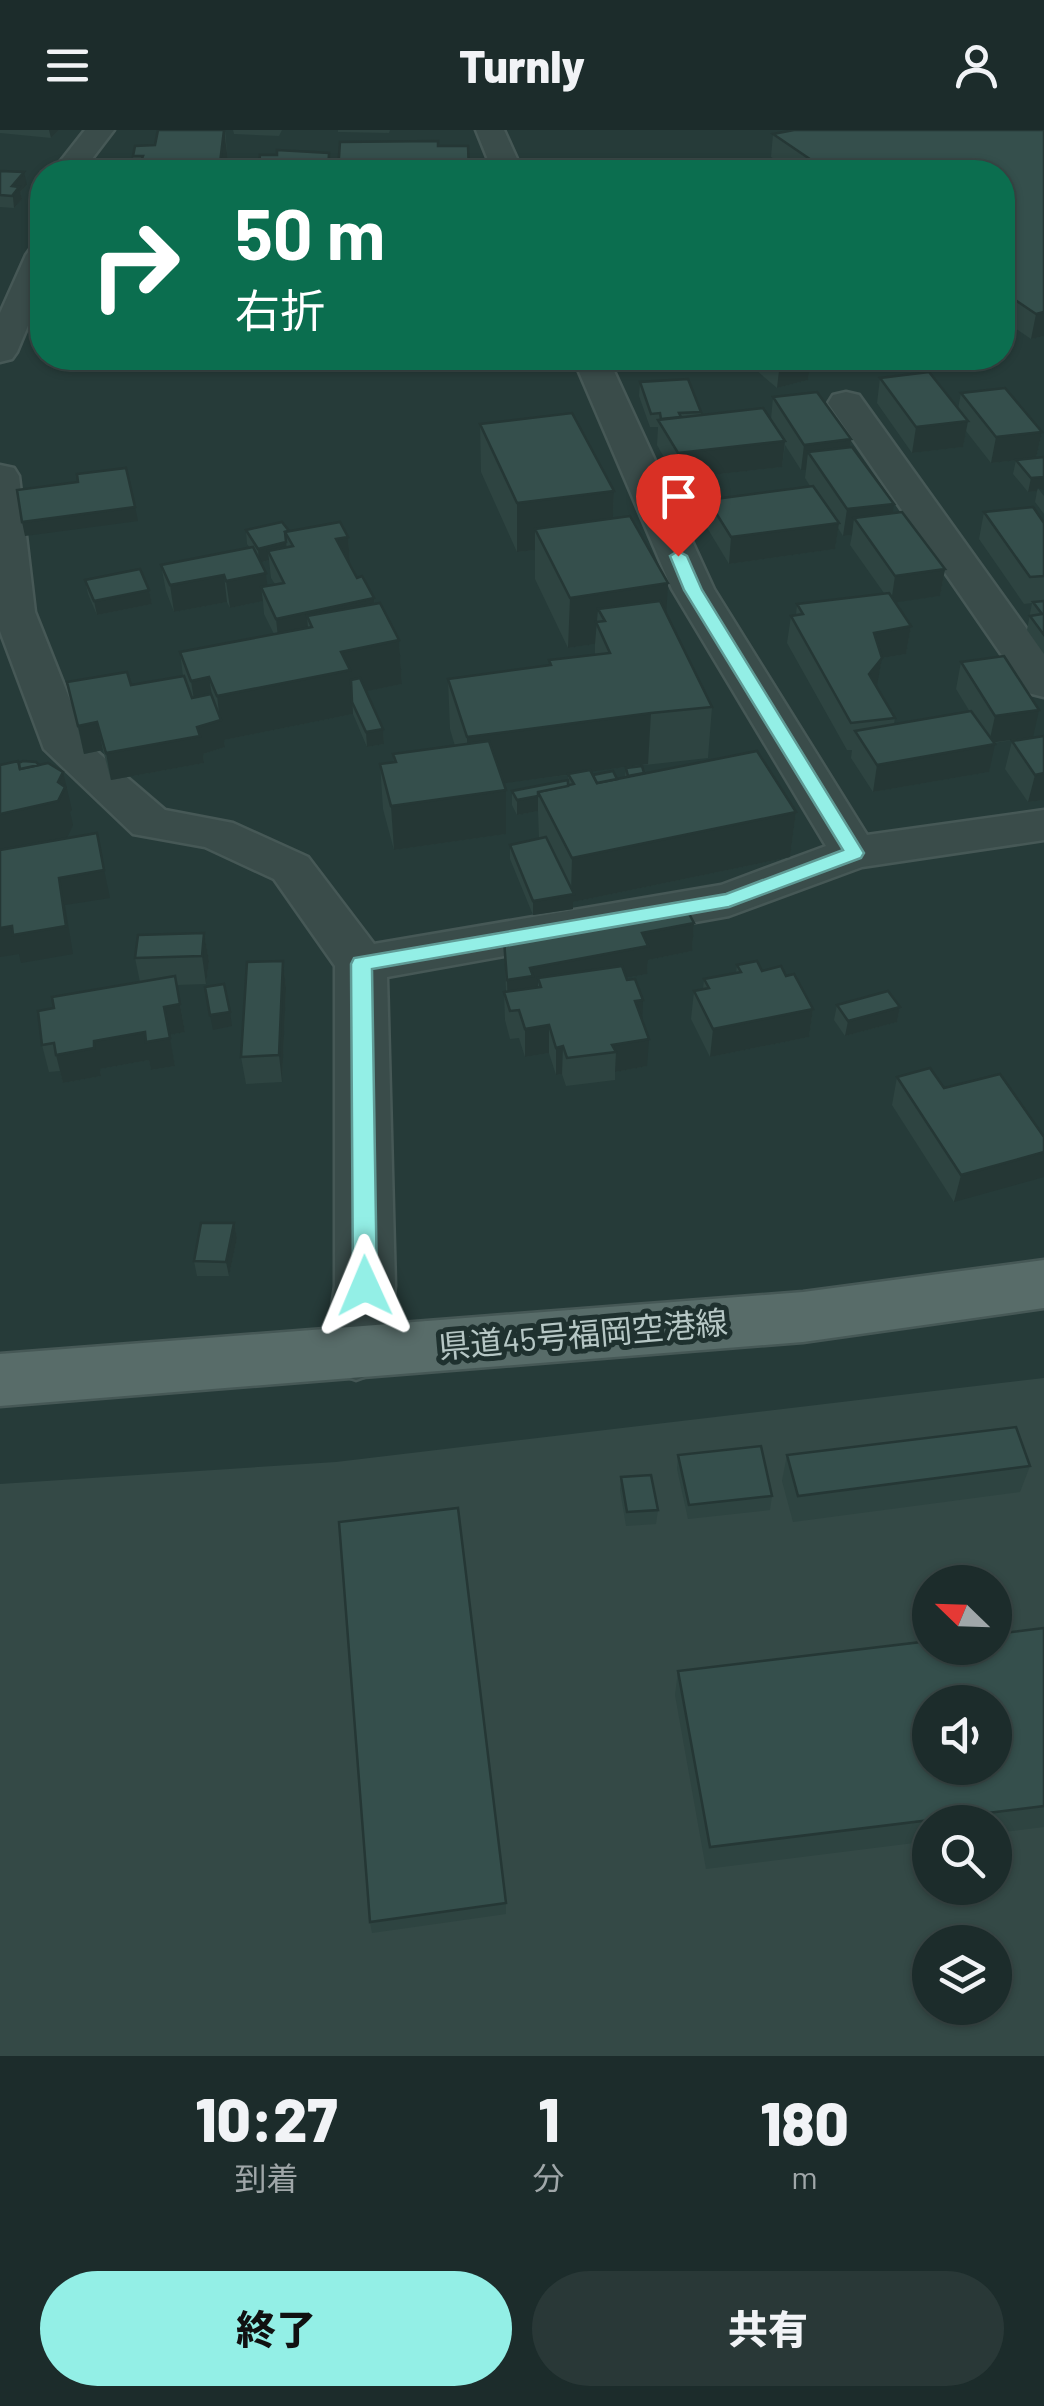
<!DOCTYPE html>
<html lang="ja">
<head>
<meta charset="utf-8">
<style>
	body { margin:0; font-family:Barlow,"Noto Sans JP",sans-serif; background:#293837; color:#f1f3f6; height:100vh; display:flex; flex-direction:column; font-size:38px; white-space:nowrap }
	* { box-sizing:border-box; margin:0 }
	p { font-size:32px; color:#a0a7a9 }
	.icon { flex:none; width:55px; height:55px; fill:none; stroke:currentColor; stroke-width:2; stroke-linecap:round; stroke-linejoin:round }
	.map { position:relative; height:1926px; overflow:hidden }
	.drawer { display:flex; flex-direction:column; background:#1c2c2b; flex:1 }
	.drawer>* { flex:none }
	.hud { position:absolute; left:30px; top:30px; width:985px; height:210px; border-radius:40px; box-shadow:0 2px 8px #0004,0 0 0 2px #3a4847; background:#0b6e4f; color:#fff; overflow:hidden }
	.needle { width:65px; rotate:293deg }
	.fabs { position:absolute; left:912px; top:1435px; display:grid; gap:20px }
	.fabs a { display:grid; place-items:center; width:100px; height:100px; border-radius:50%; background:#1c2c2b; box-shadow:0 2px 8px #0004,0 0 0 2px #3a4847; font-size:50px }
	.pin { position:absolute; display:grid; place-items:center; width:85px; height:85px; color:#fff; margin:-102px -42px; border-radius:50% 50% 50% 0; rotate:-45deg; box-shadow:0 0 10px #0007 }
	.pin .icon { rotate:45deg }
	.me { position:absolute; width:110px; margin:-55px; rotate:359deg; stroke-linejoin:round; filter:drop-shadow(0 0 8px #0008) }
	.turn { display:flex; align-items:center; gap:35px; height:210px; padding:0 40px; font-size:45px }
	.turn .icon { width:130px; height:130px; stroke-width:2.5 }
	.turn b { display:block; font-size:70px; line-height:85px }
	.eta { display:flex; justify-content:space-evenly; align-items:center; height:170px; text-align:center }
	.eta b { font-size:60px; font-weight:800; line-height:70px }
	.primary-button { display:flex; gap:20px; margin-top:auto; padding:20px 40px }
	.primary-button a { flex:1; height:115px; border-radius:60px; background:#93efe6; color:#111; font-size:40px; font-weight:800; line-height:115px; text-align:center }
	.primary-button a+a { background:#293837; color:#f1f3f6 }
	header { display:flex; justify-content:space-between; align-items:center; height:130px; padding:0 40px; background:#1c2c2b; font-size:45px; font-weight:800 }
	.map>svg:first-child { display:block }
	.airport { fill:#344946; fill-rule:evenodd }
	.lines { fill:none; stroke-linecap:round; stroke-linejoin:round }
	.minor-casing { stroke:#465856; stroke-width:5 }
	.major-casing { stroke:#465856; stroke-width:5 }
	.minor { fill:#3a4c4a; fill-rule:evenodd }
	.major { fill:#586c69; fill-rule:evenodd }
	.wall { fill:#2e4441; fill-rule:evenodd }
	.shaded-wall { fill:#253735 }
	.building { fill:#354f4c; stroke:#253735; stroke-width:2.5; fill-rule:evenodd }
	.route { fill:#93efe6; stroke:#609b96; stroke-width:2.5 }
	.labels { text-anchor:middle; stroke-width:10; stroke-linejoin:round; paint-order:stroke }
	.street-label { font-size:32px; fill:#b6c7c5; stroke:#1f312f }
</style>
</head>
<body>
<header><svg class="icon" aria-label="menu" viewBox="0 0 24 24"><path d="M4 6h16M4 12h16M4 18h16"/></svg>Turnly<svg class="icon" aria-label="person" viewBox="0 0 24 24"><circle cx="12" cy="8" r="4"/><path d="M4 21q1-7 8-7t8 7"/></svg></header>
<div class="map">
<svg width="1044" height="1926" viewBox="0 0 1044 1926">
	<rect width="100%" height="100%" fill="#263b39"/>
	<path class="airport" d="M1044,1248V1926H0V1354L336,1332ZM930,1452H995V1518H930ZM930,1572H995V1638H930ZM930,1692H995V1758H930ZM930,1812H995V1878H930Z"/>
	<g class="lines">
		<defs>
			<g id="minor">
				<polygon points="85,0 114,0 82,42 52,42"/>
				<polygon points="476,0 504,0 523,42 493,42"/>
				<polygon points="42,115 42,162 17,222 12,229 0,232 0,183 26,125 31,118"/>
				<polygon points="573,228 608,228 714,459 867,705 1044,680 1044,710 862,737 729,786 387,847 395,1156 387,1224 378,1242 356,1250 334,1242 325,1224 335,1156 335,836 274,749 205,717 133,704 44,619 0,501 0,335 14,338 19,346 35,482 87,613 165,680 233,693 308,727 374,814 721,755 826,716 672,459"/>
				<polygon points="846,262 859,265 1044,523 1044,567 1028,563 828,273 833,265"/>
			</g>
			<polygon id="major" points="1044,1130 1044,1178 803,1212 0,1276 0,1224 803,1162"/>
		</defs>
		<use href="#minor" class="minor-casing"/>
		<use href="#major" class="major-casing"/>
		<use href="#minor" class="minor"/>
		<use href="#major" class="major"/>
	</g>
	<g class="wall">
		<polygon points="0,0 59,0 51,8 0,3"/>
		<polygon points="158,0 225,0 229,42 135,42 133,26 155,15"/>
		<polygon points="233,0 282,0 279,6 234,4"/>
		<polygon points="338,0 390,0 389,3 338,2"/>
		<polygon points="1044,0 1044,206 1031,209 1002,189 1002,42 793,42 771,27 773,4"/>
		<polygon points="0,41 27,55 20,62 22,69 14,78 0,77"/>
		<polygon points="619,228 668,228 668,235 622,237"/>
		<polygon points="750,228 811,228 808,250 777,258 749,234"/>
		<polygon points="880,248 958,279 961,263 1042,302 1036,328 991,333 966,301 963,317 912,323 877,273"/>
		<polygon points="640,252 701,282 701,285 771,289 773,267 851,309 850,317 893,383 945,439 940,466 895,472 911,496 906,524 882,528 876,557 895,588 894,594 970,582 956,559 961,532 1033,607 994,613 989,642 873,662 851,628 852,620 847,620 787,513 791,486 796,485 797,474 884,463 850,415 852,405 843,406 838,398 835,419 729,434 706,396 708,370 810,356 805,348 806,340 801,340 785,315 782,337 676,349 657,315 658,297 650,297 639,266"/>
		<polygon points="480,294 614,361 613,388 666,483 712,577 708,628 591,641 593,645 617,649 625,647 626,638 796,682 790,727 573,772 573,779 533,785 510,729 510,715 539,709 538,681 517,685 512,675 512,661 568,650 568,645 504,653 506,660 506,704 394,720 383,679 380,634 394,633 393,624 455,616 450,599 448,549 549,536 549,530 595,524 595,514 568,518 535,449 535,420 517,422 481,342"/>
		<polygon points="1016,330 1044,366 1044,384 1035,372 1037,361 1028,362 1013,344"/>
		<polygon points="984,382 1044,393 1044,524 1027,500 1032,473 1024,474 979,409"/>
		<path d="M246,400L289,401L348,407L350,433L357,448L374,468L375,474L399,510L402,554L366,561L383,599L384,614L367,617L353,584L224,610L225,617L203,624L204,633L111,650L103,620L84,624L67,552L131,555L183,546L180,522L274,504L264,484L263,471L230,478L227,472L174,482L166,461L161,435L250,418L247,414ZM269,430L271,448L275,454L267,456L266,443L260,433Z"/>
		<polygon points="85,450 149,460 152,474 97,485 88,464"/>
		<polygon points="1044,606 1044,670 1028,672 1005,639 1012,611"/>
		<polygon points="694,793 692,821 648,830 647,844 626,848 642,890 647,936 615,942 615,950 566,956 562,944 556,945 549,923 525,927 519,908 510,909 505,890 504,862 506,862 504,810"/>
		<polygon points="204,803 209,831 206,854 177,855 185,902 169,905 175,936 151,940 149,930 100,939 101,946 63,953 60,941 49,942 42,915 54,878 140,852 135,828"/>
		<polygon points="283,831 286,858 282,952 246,954 241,927"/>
		<polygon points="737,835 786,846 813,879 809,907 710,927 691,889 694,861 703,859 704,849 736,843"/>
		<polygon points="837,875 900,877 897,892 845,906 834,890"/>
		<polygon points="1000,944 954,1072 892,975 897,947 944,958"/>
		<polygon points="234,1093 237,1108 229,1146 197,1146 194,1131"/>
		<polygon points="678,1325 772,1366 770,1380 688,1389 677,1339"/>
		<polygon points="787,1325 1030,1336 1020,1362 793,1392 782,1351"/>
		<polygon points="621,1347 658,1380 656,1394 626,1396 620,1360"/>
		<polygon points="1044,1498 1044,1697 995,1703 995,1692 930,1692 930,1711 706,1739 675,1565 678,1541"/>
		<polygon points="506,1773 506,1784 372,1803 370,1792"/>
	</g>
	<g class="shaded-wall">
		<polygon points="49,0 59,0 51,8"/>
		<polygon points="224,0 229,38 229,42 221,42 220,33"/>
		<polygon points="24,42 27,55 20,62 22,69 14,78 12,56"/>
		<polygon points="1044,182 1044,206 1031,209 1036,184"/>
		<polygon points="800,228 811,228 808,250 777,258 780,232"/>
		<polygon points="968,291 963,317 912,323 916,297"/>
		<polygon points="1042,302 1036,328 991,333 996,307"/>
		<polygon points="851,309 848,335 808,322 806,340 801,340 804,315"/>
		<polygon points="785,311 782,337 676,349 678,323"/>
		<polygon points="1044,347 1044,360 1038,358 1037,361 1028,362 1031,348"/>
		<polygon points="614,361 612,409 535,399 535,420 517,422 517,373"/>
		<polygon points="894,374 890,400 854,388 852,405 843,406 847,379"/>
		<polygon points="135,377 138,391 25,406 22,392"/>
		<polygon points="839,393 835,419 729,434 731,407"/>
		<polygon points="348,407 350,433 336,409"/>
		<polygon points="286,412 288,426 268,421 269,430 259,433 258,419"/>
		<polygon points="945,439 940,466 891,473 895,446"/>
		<polygon points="266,443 269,470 261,457 263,471 230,478 226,451"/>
		<polygon points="224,445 227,472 174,482 170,455"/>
		<polygon points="668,453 665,503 598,479 595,514 568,518 570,468"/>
		<polygon points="149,460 152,474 97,485 94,471"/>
		<polygon points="374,468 376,495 312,497 307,486 309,510 279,516 276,489"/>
		<polygon points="911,496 906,524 870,530 874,503"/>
		<polygon points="399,510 402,554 352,564 353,584 224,610 225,617 203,624 204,633 111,650 106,623 220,590 217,566 341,522"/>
		<polygon points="882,528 877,555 864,572 869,544"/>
		<polygon points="209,547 216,591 198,595 191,551"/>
		<polygon points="1039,580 1033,607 989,613 995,586"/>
		<polygon points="651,583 648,634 468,658 467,607"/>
		<polygon points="97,592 103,620 84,624 78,596"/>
		<polygon points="383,599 384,614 367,617 366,602"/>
		<polygon points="995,614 989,642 873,662 877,635"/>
		<polygon points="63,642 72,680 70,682 73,695 67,708 0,723 0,684 58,652"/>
		<polygon points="1044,643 1044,670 1028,672 1035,645"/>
		<polygon points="506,660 506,704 394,720 391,676"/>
		<polygon points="538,666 538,681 517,685 517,670"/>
		<polygon points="796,682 790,727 573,772 573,779 533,785 533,771 571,764 572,728"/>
		<polygon points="104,740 110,768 65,775 73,824 21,833 19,824 0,827 0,798 12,796 59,748"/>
		<polygon points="694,793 692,821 648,830 647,844 541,864 538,848 538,865 532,873 508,878 507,850 530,838 642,803"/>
		<polygon points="204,803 209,831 206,854 202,826"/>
		<polygon points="283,831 286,858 282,952 279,925"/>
		<polygon points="643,870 642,898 635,871"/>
		<polygon points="180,874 185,902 169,905 164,877"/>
		<polygon points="900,877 897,892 845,906 848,891"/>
		<polygon points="813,879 809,907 710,927 713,899"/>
		<polygon points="230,882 232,896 213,900 210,885"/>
		<polygon points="549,895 549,923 525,927 525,899"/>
		<polygon points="145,902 170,908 175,936 151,940 149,930 100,939 101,946 63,953 56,925 94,911"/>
		<polygon points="649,909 647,936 615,942 616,922 612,915"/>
		<polygon points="563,916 562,944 556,945 556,918"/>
		<polygon points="1044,1022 1044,1047 954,1072 961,1045"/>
		<polygon points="234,1093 237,1108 229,1146 226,1132"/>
	</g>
	<g class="building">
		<polygon points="158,0 224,0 220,33 155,35 155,31 141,31 143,26 133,26 135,16 155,15"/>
		<polygon points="794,0 1044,0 1044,182 1036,184 1002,161 1002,42 829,42 773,4"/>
		<polygon points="438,11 438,16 468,16 469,42 338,42 340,12"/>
		<polygon points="277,20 329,23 328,42 258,42 260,25 277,25"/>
		<polygon points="232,31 243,31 242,42 231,42"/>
		<polygon points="0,41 24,42 12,56 19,57 12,66 0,65"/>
		<polygon points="774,228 800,228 780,232"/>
		<polygon points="929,242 968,291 916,297 880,248"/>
		<polygon points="688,249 701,282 679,283 681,287 661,289 660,283 651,284 640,252"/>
		<polygon points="1005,258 1042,302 996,307 961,263"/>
		<polygon points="817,262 851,309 804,315 773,267"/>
		<polygon points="763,278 785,311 678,323 658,290"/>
		<polygon points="572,283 614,361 517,373 480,294"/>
		<polygon points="852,317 894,374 847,379 808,322"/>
		<polygon points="1044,327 1044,347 1031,348 1016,330"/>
		<polygon points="126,338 135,377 22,392 17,360 78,352 77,344"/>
		<polygon points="813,356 839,393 731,407 708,370"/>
		<polygon points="1033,377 1044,393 1044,446 1030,447 984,382"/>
		<polygon points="902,382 945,439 895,446 854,388"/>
		<polygon points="630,386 668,453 570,468 535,399"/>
		<polygon points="282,392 289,401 285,402 286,412 258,419 246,400"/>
		<polygon points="340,392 348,407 336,409 357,448 362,446 374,468 276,489 261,457 284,453 268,421 293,416 285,402"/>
		<polygon points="253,417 266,443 226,451 224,445 170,455 161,435"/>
		<polygon points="140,439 149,460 94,471 85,450"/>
		<polygon points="889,463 911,496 874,503 882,528 869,544 895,588 851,593 791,486 803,484 797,474"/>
		<polygon points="660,471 712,577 651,583 467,607 448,549 551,535 549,530 610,523 596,492 605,491 598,479"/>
		<polygon points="1044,471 1044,505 1030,486 1042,484 1033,472"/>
		<polygon points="380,473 399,510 341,522 350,540 217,566 209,547 191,551 180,522 312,497 307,486"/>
		<polygon points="1004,526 1039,580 995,586 961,532"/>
		<polygon points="127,542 131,555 184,546 192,568 211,564 221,590 197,597 200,606 106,623 97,592 78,596 67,552"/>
		<polygon points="360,548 383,599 366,602 352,572 351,550"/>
		<polygon points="971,581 995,614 877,635 855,601"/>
		<polygon points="1044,606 1044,643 1035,645 1012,611"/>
		<polygon points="489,611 506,660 391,676 380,634 396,632 393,624"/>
		<polygon points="757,621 796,682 572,728 538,662 574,654 568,644 590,640 597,653"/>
		<polygon points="18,631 20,639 48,633 63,642 58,652 65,657 58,671 0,684 0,635"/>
		<polygon points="23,631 36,632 39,635 20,639 19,633"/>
		<polygon points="642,636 644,643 628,646 626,638"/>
		<polygon points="613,641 617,649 597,653 593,645"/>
		<polygon points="568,650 568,656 538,662 538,666 517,670 512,661"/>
		<polygon points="97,703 104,740 59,748 66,796 13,805 12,796 0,798 0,720"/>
		<polygon points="546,707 574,764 533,771 510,715"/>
		<polygon points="685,776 694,793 642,803 648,816 530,838 533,846 507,850 504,810"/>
		<polygon points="204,803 202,826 135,828 138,805"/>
		<polygon points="283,831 279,925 241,927 247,832"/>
		<polygon points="757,831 762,841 781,836 786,846 794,844 813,879 713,899 694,861 709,858 704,849 741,842 737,835"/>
		<polygon points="622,836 627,850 635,849 643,870 635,871 649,909 612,915 616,922 567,928 563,916 556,918 549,895 525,899 519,880 510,881 504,862 541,857 538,848"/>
		<polygon points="175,846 180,874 164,877 170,908 146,912 145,902 94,911 94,918 56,925 54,913 42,915 38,881 54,878 52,867"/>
		<polygon points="224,854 230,882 210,885 205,857"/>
		<polygon points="888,861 900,877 848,891 837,875"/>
		<polygon points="930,938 944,958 1000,944 1044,1007 1044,1022 961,1045 897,947"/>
		<polygon points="201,1093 234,1093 226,1132 194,1131"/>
		<polygon points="1016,1297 1030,1336 798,1366 787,1325"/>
		<polygon points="761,1316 772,1366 689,1375 678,1325"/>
		<polygon points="651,1345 658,1380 627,1382 621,1347"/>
		<polygon points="458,1378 506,1773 370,1792 339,1392"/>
		<path d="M1044,1498V1676L710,1717L678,1541L930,1511V1518H995V1504ZM930,1572H995V1638H930Z"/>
	</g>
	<polygon class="route" points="678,421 687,426 702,460 864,723 861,728 729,777 372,839 377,1156 374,1163 356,1163 353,1156 351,834 354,828 726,764 843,720 684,460 670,426"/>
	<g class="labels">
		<g class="street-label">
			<text transform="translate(583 1205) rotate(-5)" y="11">県道45号福岡空港線</text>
		</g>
	</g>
</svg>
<div class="fabs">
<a><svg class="needle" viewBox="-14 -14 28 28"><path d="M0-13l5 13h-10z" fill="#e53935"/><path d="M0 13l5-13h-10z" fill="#a0a7a9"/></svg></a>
<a><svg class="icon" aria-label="sound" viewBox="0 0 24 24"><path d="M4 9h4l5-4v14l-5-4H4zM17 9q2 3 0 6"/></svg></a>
<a><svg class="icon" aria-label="search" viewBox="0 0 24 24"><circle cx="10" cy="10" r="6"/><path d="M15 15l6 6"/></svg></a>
<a><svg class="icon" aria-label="layers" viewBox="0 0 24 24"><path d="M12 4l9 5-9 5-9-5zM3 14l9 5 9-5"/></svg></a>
</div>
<div class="pin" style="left:678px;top:426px;background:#d93025"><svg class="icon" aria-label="arrive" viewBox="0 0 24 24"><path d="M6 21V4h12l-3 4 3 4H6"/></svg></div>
<svg class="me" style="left:365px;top:1156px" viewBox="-20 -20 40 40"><path d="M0-17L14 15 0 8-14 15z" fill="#93efe6" stroke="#fff" stroke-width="4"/></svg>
<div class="hud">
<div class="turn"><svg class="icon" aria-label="right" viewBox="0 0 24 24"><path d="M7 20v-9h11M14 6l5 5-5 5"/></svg><div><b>50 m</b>右折</div></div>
</div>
</div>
<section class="drawer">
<div class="eta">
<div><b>10:27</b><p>到着</p></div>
<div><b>1</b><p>分</p></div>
<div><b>180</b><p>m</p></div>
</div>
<div class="primary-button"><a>終了</a><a>共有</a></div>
</section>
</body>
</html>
